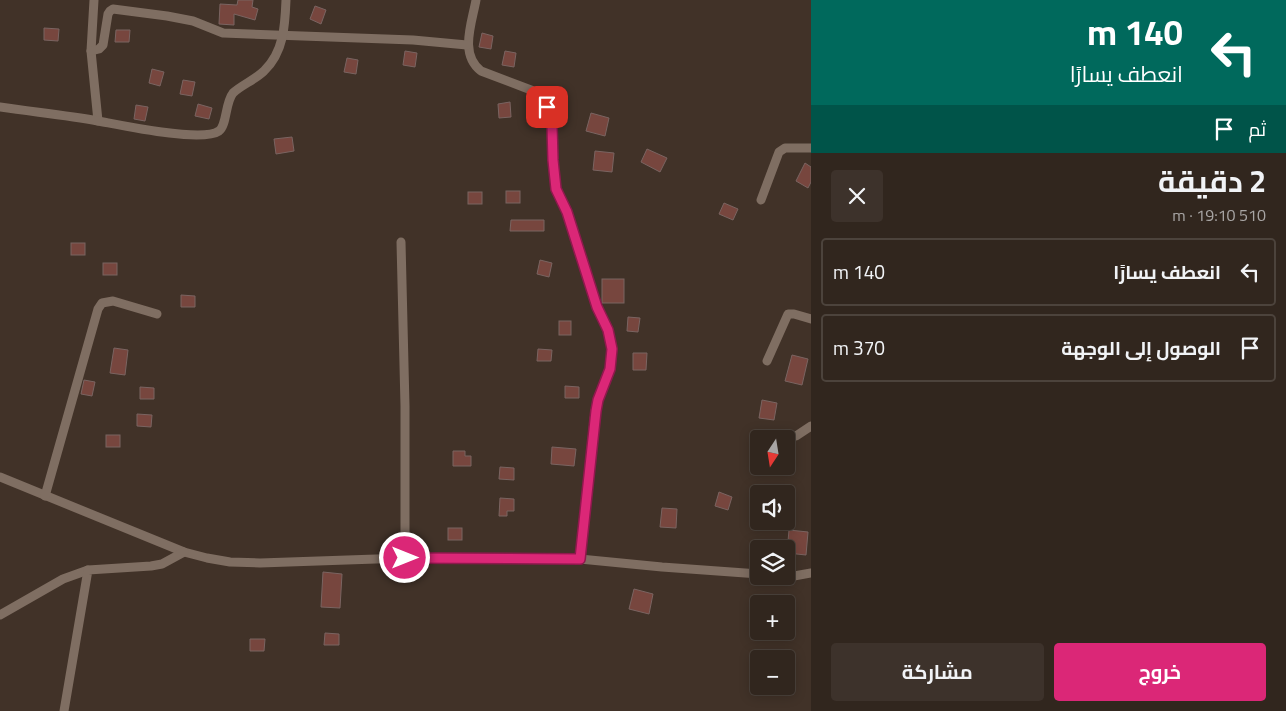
<!DOCTYPE html>
<html lang="ar">
<head>
<meta charset="utf-8">
<style>
	body { margin:0; font-family:Georgia,Cairo,serif; background:#3d322b; color:#f1f3f6; direction:rtl; height:100vh; display:flex; flex-direction:column; font-size:19px; white-space:nowrap }
	* { box-sizing:border-box; margin:0 }
	p { font-size:16px; color:#a8a5a4 }
	.icon { flex:none; width:28px; height:28px; fill:none; stroke:currentColor; stroke-width:2; stroke-linecap:round; stroke-linejoin:round }
	.map { position:relative; flex:1; overflow:hidden; direction:ltr }
	.details { display:flex; flex-direction:column; background:#31261e; width:475px }
	.details>* { flex:none }
	.top-card { background:#00695c; color:#fff; overflow:hidden }
	.needle { width:32px; rotate:192deg }
	.tools { position:absolute; left:750px; top:430px; display:grid; gap:10px }
	.tools a { display:grid; place-items:center; width:45px; height:45px; border-radius:5px; background:#31261e; box-shadow:0 2px 12px #0003,0 0 0 1px #4c433c; font-size:25px }
	.pin { position:absolute; display:grid; place-items:center; width:42px; height:42px; color:#fff; margin:-21px; border-radius:10px; box-shadow:0 2px 8px #0006 }
	.me { position:absolute; width:55px; margin:-28px; rotate:90deg; stroke-linejoin:round; filter:drop-shadow(0 0 4px #0008) }
	.turn { display:flex; align-items:center; gap:18px; height:105px; padding:0 20px; font-size:22px }
	.turn .icon { width:65px; height:65px; stroke-width:2.5 }
	.turn b { display:block; font-size:35px; line-height:42px }
	.then { display:flex; align-items:center; height:48px; padding:0 20px; background:#0003; gap:10px; font-size:19px }
	.round { display:grid; place-items:center; flex:none; width:52px; height:52px; border-radius:5px; background:#3d322b }
	.head { display:flex; align-items:center; justify-content:space-between; height:85px; padding:0 20px }
	h1 { font-size:30px; font-weight:700; line-height:38px }
	.button { display:flex; gap:10px; margin-top:auto; padding:10px 20px }
	.button a { flex:1; height:58px; border-radius:5px; background:#db2777; color:#fff; font-size:20px; font-weight:700; line-height:58px; text-align:center }
	.button a+a { background:#3d322b; color:#f1f3f6 }
	ul { padding:0; list-style:none }
	li { display:flex; align-items:center; gap:15px; height:68px; margin:0 10px 8px; padding:0 10px; border:2px solid #4c433c; border-radius:5px }
	li div { flex:1 }
	li b { display:block; font-size:19px }
	li em { font-style:normal }
	main { display:flex; flex:1; min-height:0 }
	.map>svg:first-child { display:block }
	.building { fill:#77463e; stroke:#7a6461 }
	.lines { fill:none; stroke-linecap:round; stroke-linejoin:round }
	.minor { stroke:#7f6e62; stroke-width:9 }
	.route-casing { stroke:#8e194d; stroke-width:12 }
	.route { stroke:#db2777; stroke-width:9 }
</style>
</head>
<body>
<main>
<section class="details">
<div class="top-card">
<div class="turn"><svg class="icon" aria-label="left" viewBox="0 0 24 24"><path d="M17 20v-9H6M10 6l-5 5 5 5"/></svg><div><b>140 m</b>انعطف يسارًا</div></div>
<div class="then">ثم<svg class="icon" aria-label="arrive" viewBox="0 0 24 24"><path d="M6 21V4h12l-3 4 3 4H6"/></svg></div>
</div>
<div class="head"><div><h1>2 دقيقة</h1><p>510 m · 19:10</p></div><a class="round"><svg class="icon" aria-label="close" viewBox="0 0 24 24"><path d="M6 6l12 12M18 6L6 18"/></svg></a></div>
<ul>
<li><svg class="icon" aria-label="left" viewBox="0 0 24 24"><path d="M17 20v-9H6M10 6l-5 5 5 5"/></svg><div><b>انعطف يسارًا</b></div><em>140 m</em></li>
<li><svg class="icon" aria-label="arrive" viewBox="0 0 24 24"><path d="M6 21V4h12l-3 4 3 4H6"/></svg><div><b>الوصول إلى الوجهة</b></div><em>370 m</em></li>
</ul>
<div class="button"><a>خروج</a><a>مشاركة</a></div>
</section>
<div class="map">
<svg width="811" height="711" viewBox="0 0 811 711">
	<rect width="100%" height="100%" fill="#413228"/>
	<g class="building">
		<polygon points="238,0 253,0 252,7 258,9 255,20 234,14 234,25 219,24 220,4 237,5"/>
		<polygon points="315,6 326,10 321,24 310,19"/>
		<polygon points="44,28 59,29 58,41 44,40"/>
		<polygon points="116,30 130,30 129,42 115,42"/>
		<polygon points="482,33 493,36 491,49 479,47"/>
		<polygon points="405,51 417,53 415,67 403,65"/>
		<polygon points="505,51 516,53 514,67 502,65"/>
		<polygon points="347,58 358,60 356,74 344,72"/>
		<polygon points="152,69 164,72 160,86 149,83"/>
		<polygon points="183,80 195,82 192,96 180,94"/>
		<polygon points="510,102 511,117 499,118 498,104"/>
		<polygon points="198,104 212,108 209,119 195,116"/>
		<polygon points="136,105 148,107 145,121 134,119"/>
		<polygon points="591,113 609,118 605,136 586,131"/>
		<polygon points="292,137 294,151 276,154 274,139"/>
		<polygon points="647,149 667,158 660,172 641,162"/>
		<polygon points="595,151 614,153 612,172 593,170"/>
		<polygon points="805,163 811,167 811,182 808,188 796,181"/>
		<rect x="506" y="191" width="14" height="12"/>
		<rect x="468" y="192" width="14" height="12"/>
		<polygon points="724,203 738,209 733,220 719,214"/>
		<polygon points="511,220 544,220 544,231 510,231"/>
		<rect x="71" y="243" width="14" height="12"/>
		<polygon points="540,260 552,263 549,277 537,274"/>
		<rect x="103" y="263" width="14" height="12"/>
		<rect x="602" y="279" width="22" height="24"/>
		<polygon points="181,295 195,296 195,307 181,307"/>
		<polygon points="628,317 640,318 638,332 627,331"/>
		<rect x="559" y="321" width="12" height="14"/>
		<polygon points="114,348 128,350 125,375 110,373"/>
		<polygon points="538,349 552,350 551,361 537,361"/>
		<polygon points="633,353 647,353 646,370 633,370"/>
		<polygon points="792,355 808,359 802,385 785,381"/>
		<polygon points="84,380 95,382 92,396 81,394"/>
		<polygon points="565,386 579,387 579,398 565,398"/>
		<polygon points="140,387 154,388 154,399 140,399"/>
		<polygon points="762,400 777,403 774,420 759,418"/>
		<polygon points="137,414 152,415 151,427 137,426"/>
		<rect x="106" y="435" width="14" height="12"/>
		<polygon points="552,447 576,449 574,466 551,464"/>
		<polygon points="453,451 465,451 465,456 471,456 471,466 453,466"/>
		<polygon points="500,467 514,468 514,480 499,479"/>
		<polygon points="719,492 732,497 728,510 715,506"/>
		<polygon points="500,498 514,499 514,511 507,511 507,516 499,516"/>
		<polygon points="662,508 677,509 676,528 660,527"/>
		<rect x="448" y="528" width="14" height="12"/>
		<polygon points="789,530 808,532 806,555 787,553"/>
		<polygon points="323,572 342,574 340,608 321,607"/>
		<polygon points="634,589 653,594 649,614 629,609"/>
		<polygon points="325,633 339,634 339,645 324,645"/>
		<polygon points="250,639 265,639 264,651 250,651"/>
	</g>
	<g class="lines">
		<g class="minor">
			<polyline points="94,0 91,51 98,121"/>
			<path d="M476,0C472,23 459,54 481,71L531,90L540,95L547,107L552,126L553,160L556,189L567,212L597,307L608,330L612,349L610,369L595,411L580,559"/>
			<polyline points="91,51 99,49 103,45 108,14 110,11 113,9 167,16 193,21 223,33 413,40 467,45"/>
			<path d="M0,107C33,112 66,115 98,121C120,125 202,143 219,131C227,125 225,103 233,93C240,86 256,79 264,71C284,52 285,25 286,0"/>
			<polyline points="761,200 779,152 785,148 811,148"/>
			<polyline points="401,242 405,406 405,558"/>
			<polyline points="767,361 788,314 794,314 811,319"/>
			<polyline points="796,436 811,426"/>
			<polyline points="0,477 184,552 207,558 230,562 260,563 405,558 580,559 662,567 759,574"/>
			<polyline points="45,496 98,309 102,303 113,301 157,314"/>
			<polyline points="786,576 794,576 811,573"/>
			<polyline points="0,615 63,579 88,570"/>
			<polyline points="64,711 88,570 151,566 162,564 184,552"/>
		</g>
	</g>
	<g class="lines">
		<defs>
			<polyline id="route" points="405,558 580,559 596,411 598,400 610,369 612,349 608,330 597,307 567,212 556,189 553,160 552,126 547,107"/>
		</defs>
		<use href="#route" class="route-casing"/>
		<use href="#route" class="route"/>
	</g>
</svg>
<div class="tools">
<a><svg class="needle" viewBox="-14 -14 28 28"><path d="M0-13l5 13h-10z" fill="#e53935"/><path d="M0 13l5-13h-10z" fill="#a8a5a4"/></svg></a>
<a><svg class="icon" aria-label="sound" viewBox="0 0 24 24"><path d="M4 9h4l5-4v14l-5-4H4zM17 9q2 3 0 6"/></svg></a>
<a><svg class="icon" aria-label="layers" viewBox="0 0 24 24"><path d="M12 4l9 5-9 5-9-5zM3 14l9 5 9-5"/></svg></a>
<a>+</a>
<a>−</a>
</div>
<div class="pin" style="left:547px;top:107px;background:#d93025"><svg class="icon" aria-label="arrive" viewBox="0 0 24 24"><path d="M6 21V4h12l-3 4 3 4H6"/></svg></div>
<svg class="me" style="left:405px;top:558px" viewBox="-20 -20 40 40"><circle r="17" fill="#db2777" stroke="#fff" stroke-width="3"/><path d="M0-11L8 9 0 5-8 9z" fill="#fff"/></svg>
</div>
</main>
</body>
</html>
